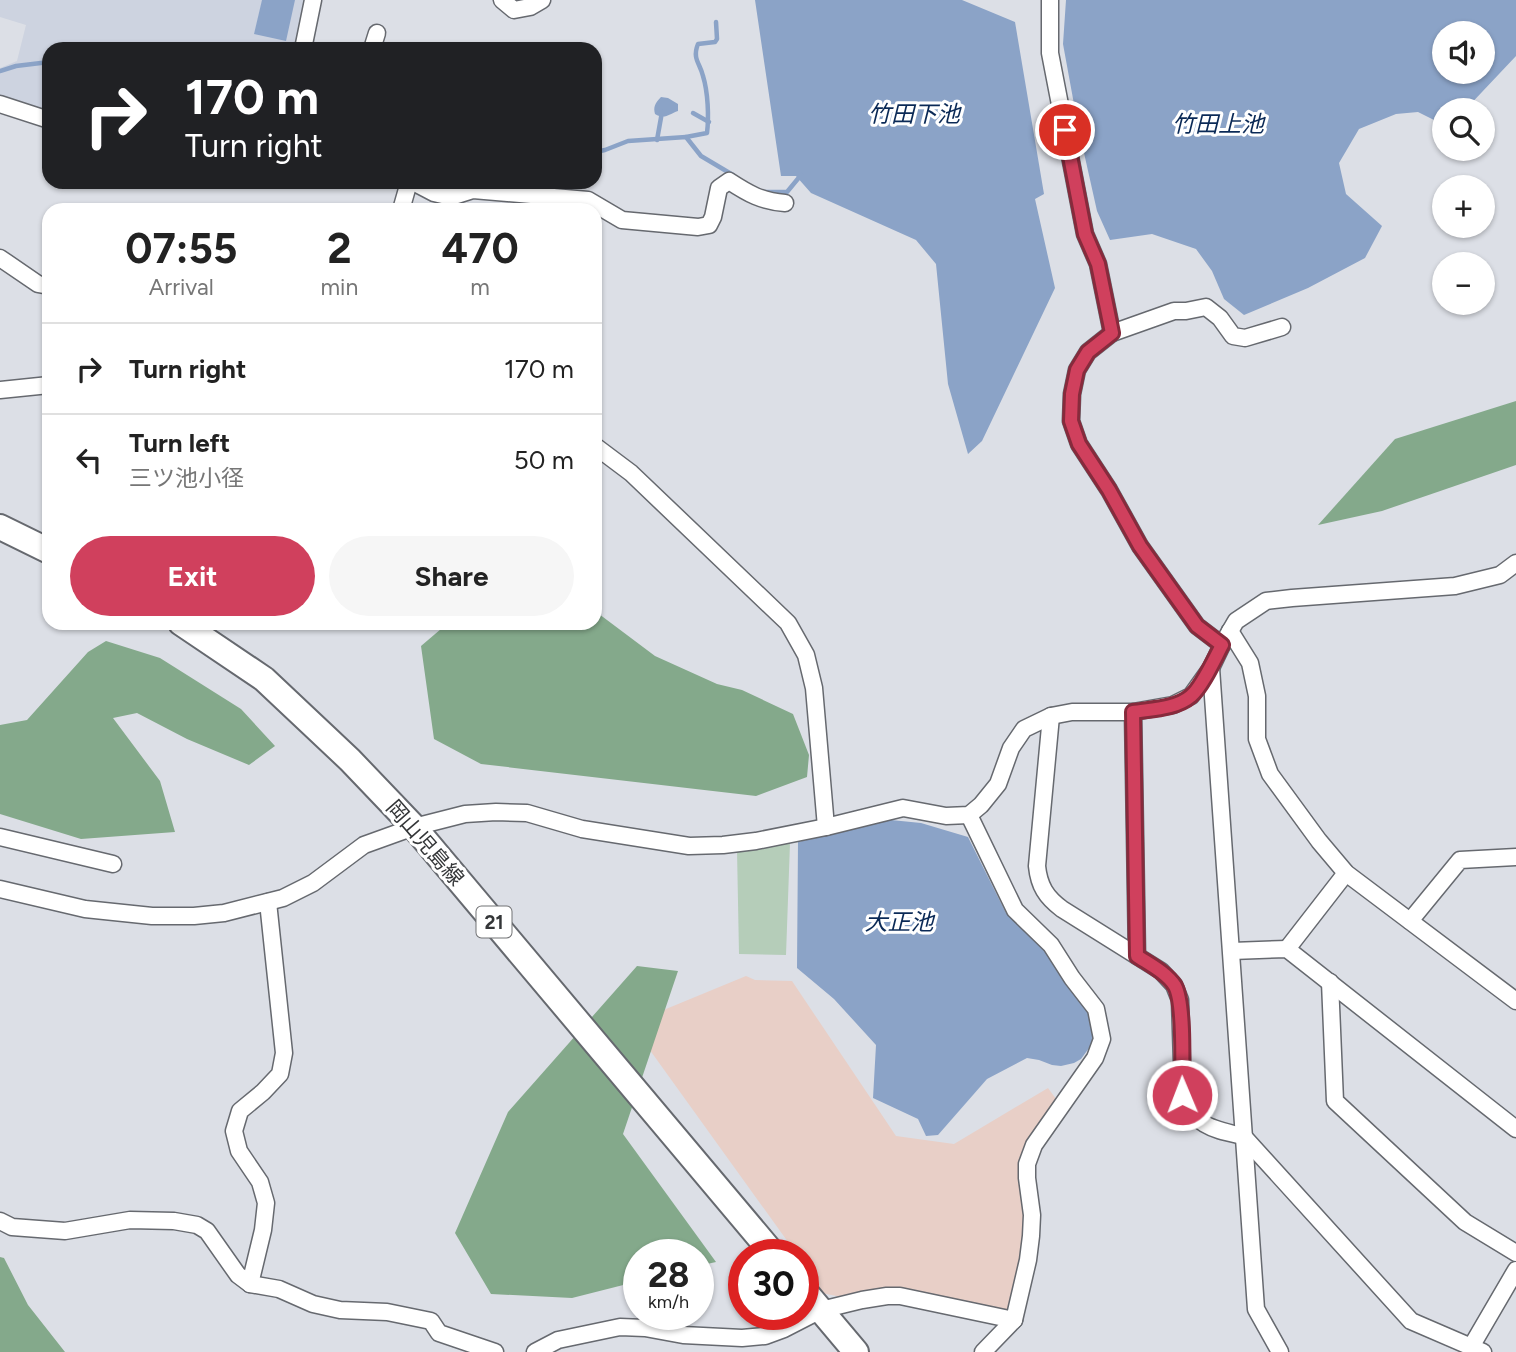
<!DOCTYPE html>
<html lang="en">
<head>
<meta charset="utf-8">
<style>
	body { margin:0; font-family:Figtree,"Noto Sans JP",sans-serif; background:#f6f6f6; color:#222; height:100vh; display:flex; flex-direction:column; font-size:26px; white-space:nowrap }
	* { box-sizing:border-box; margin:0 }
	p { font-size:23px; color:#767676 }
	.icon { flex:none; width:38px; height:38px; fill:none; stroke:currentColor; stroke-width:2; stroke-linecap:round; stroke-linejoin:round }
	.map { position:relative; flex:1; overflow:hidden }
	.sheet { position:absolute; left:42px; top:203px; width:560px; height:427px; display:flex; flex-direction:column; background:#fff; border-radius:21px; box-shadow:0 2px 5px #0004 }
	.sheet>* { flex:none }
	.top-card { position:absolute; left:42px; top:42px; width:560px; height:147px; border-radius:21px; box-shadow:0 2px 5px #0004; background:#202124; color:#fff; overflow:hidden }
	.controls { position:absolute; left:1432px; top:21px; display:grid; gap:14px }
	.controls a { display:grid; place-items:center; width:63px; height:63px; border-radius:50%; background:#fff; box-shadow:0 2px 5px #0004; font-size:35px }
	.speed { position:absolute; left:623px; top:1239px; display:flex; gap:14px; font-size:35px; font-weight:700; text-align:center }
	.speed>* { display:grid; place-content:center; width:91px; height:91px; border-radius:50%; background:#fff; box-shadow:0 2px 5px #0004; line-height:1 }
	.speed small { font-size:18px; font-weight:400 }
	.speed .limit { border:10px solid #d22; background:#fff; color:#111 }
	.pin { position:absolute; display:grid; place-items:center; width:60px; height:60px; color:#fff; margin:-30px; border:4px solid #fff; border-radius:50%; box-shadow:0 2px 7px #0007 }
	.me { position:absolute; width:77px; margin:-38px; rotate:359deg; stroke-linejoin:round; filter:drop-shadow(0 0 5px #0008) }
	.turn { display:flex; align-items:center; gap:24px; height:147px; padding:0 28px; font-size:32px }
	.turn .icon { width:91px; height:91px; stroke-width:2.5 }
	.turn b { display:block; font-size:49px; line-height:60px }
	.eta { display:flex; justify-content:space-evenly; align-items:center; height:119px; text-align:center }
	.eta b { font-size:42px; font-weight:700; line-height:49px }
	.primary-button { display:flex; gap:14px; margin-top:auto; padding:14px 28px }
	.primary-button a { flex:1; height:80px; border-radius:42px; background:#d0405d; color:#fff; font-size:28px; font-weight:700; line-height:80px; text-align:center }
	.primary-button a+a { background:#f6f6f6; color:#222 }
	ul { padding:0; list-style:none }
	li { display:flex; align-items:center; gap:21px; height:91px; padding:0 28px; border-top:2px solid #e0e0e0 }
	li div { flex:1 }
	li b { display:block; font-size:26px }
	li em { font-style:normal }
	.map>svg:first-child { display:block }
	.industrial { fill:#e8cfc7 }
	.built { fill:#cdd3e0 }
	.green { fill:#b5cdb9 }
	.forest { fill:#84a98b }
	.water { fill:#8ba3c7; fill-rule:evenodd }
	.lines { fill:none; stroke-linecap:round; stroke-linejoin:round }
	.stream { stroke:#8ba3c7; stroke-width:4.5 }
	.minor-casing { stroke:#66696f; stroke-width:19 }
	.primary-casing { stroke:#66696f; stroke-width:28 }
	.minor { stroke:#fff; stroke-width:16 }
	.primary { stroke:#fff; stroke-width:24 }
	.route-casing { stroke:#872a3c; stroke-width:18 }
	.route { stroke:#d0405d; stroke-width:12 }
	.labels { text-anchor:middle; stroke-width:6; stroke-linejoin:round; paint-order:stroke }
	.shield { fill:#fff; stroke:#717274; stroke-width:2 }
	.shield-label { font-size:19px; font-weight:bold; fill:#343638 }
	.street-label { font-size:21px; fill:#343638; stroke:#fff }
	.water-label { font-size:23px; font-style:italic; fill:#0a2956; stroke:#fff }
</style>
</head>
<body>
<div class="map">
<svg width="1516" height="1352" viewBox="0 0 1516 1352">
	<rect width="100%" height="100%" fill="#dcdfe6"/>
	<polygon class="industrial" points="746,976 755,980 792,981 896,1136 954,1144 1048,1088 1059,1103 1033,1155 1014,1301 1005,1313 894,1291 874,1290 847,1298 816,1292 803,1276 803,1255 785,1255 780,1249 788,1242 634,1028 666,1009"/>
	<polygon class="built" points="0,0 305,0 295,49 49,49 49,115 0,100 0,68 17,61 26,25 0,17"/>
	<polygon class="green" points="790,843 786,955 739,954 737,850"/>
	<g class="forest">
		<polygon points="1516,401 1516,465 1382,511 1318,525 1395,439"/>
		<polygon points="595,611 655,656 717,684 742,690 793,714 809,755 807,777 756,796 481,764 434,739 421,646 448,623 595,623"/>
		<polygon points="106,641 160,658 241,709 275,746 249,765 187,739 137,713 113,718 160,781 175,832 81,839 0,814 0,725 27,720 88,652"/>
		<polygon points="637,966 678,971 623,1134 716,1262 698,1266 698,1255 639,1255 639,1281 572,1298 491,1294 455,1233 508,1112"/>
		<polygon points="0,1257 4,1258 28,1305 65,1352 0,1352"/>
	</g>
	<g class="water">
		<polygon points="262,0 295,0 286,41 254,34"/>
		<polygon points="755,0 962,0 1015,22 1044,194 1035,199 1055,288 982,441 968,454 948,384 936,264 916,240 811,193 796,176 781,176"/>
		<path d="M1066,0H1516V56L1465,110H1444V125L1418,112L1396,114L1359,129L1339,163L1346,194L1382,226L1365,258L1308,288L1244,315L1224,299L1212,271L1196,249L1152,234L1110,240L1097,211L1078,126L1063,44ZM1444,33H1482V72H1444Z"/>
		<path d="M661,97L668,98L678,104V111C669,114 665,120 655,114C653,107 655,103 661,97Z"/>
		<polygon points="891,820 921,823 968,837 1006,913 1048,950 1093,1015 1092,1044 1081,1059 1074,1063 1061,1066 1052,1065 1039,1060 1027,1058 987,1079 938,1135 926,1136 918,1119 873,1098 876,1045 834,999 797,968 798,842"/>
	</g>
	<g class="lines">
		<g class="stream">
			<polyline points="0,71 16,66 49,62"/>
			<polyline points="693,113 709,122"/>
			<path d="M686,137L707,133C709,117 708,92 703,76C700,63 692,59 698,44L715,42L717,39L716,22"/>
			<polyline points="657,140 662,112"/>
			<polyline points="595,152 605,150 628,141 686,137 701,156 733,175"/>
			<polyline points="765,192 787,192 801,175"/>
		</g>
		<defs>
			<g id="minor">
				<polyline points="502,0 514,10 530,7 542,0"/>
				<polyline points="1050,0 1050,53 1085,234 1098,264 1112,333 1088,352 1077,370 1072,394 1071,421 1079,444 1109,490 1140,546 1197,626 1222,645"/>
				<polyline points="303,49 313,0"/>
				<polyline points="372,49 377,33"/>
				<polyline points="0,104 49,120"/>
				<path d="M413,182L434,193L451,197L473,190L588,200L622,220L698,227L709,225L713,217L719,188L729,181C749,194 761,201 785,203"/>
				<polyline points="401,210 409,182"/>
				<polyline points="0,258 38,284 49,286"/>
				<polyline points="1112,333 1174,311 1186,311 1206,307 1220,318 1233,336 1245,338 1282,327"/>
				<polyline points="0,390 49,385"/>
				<polyline points="595,446 631,473 788,623 806,655 814,688 826,827"/>
				<polyline points="1230,631 1250,663 1257,696 1257,739 1270,774 1319,841 1346,873 1516,1001"/>
				<polyline points="1211,668 1256,1309 1280,1352"/>
				<polyline points="1133,712 1137,956"/>
				<path d="M1051,716L1037,866C1039,886 1046,897 1062,909L1161,971L1174,985L1180,1000L1183,1095C1196,1127 1212,1129 1243,1136L1411,1321L1483,1352"/>
				<polyline points="969,815 1015,910 1051,945 1072,978 1096,1009 1102,1039 1095,1058 1034,1145 1027,1164 1027,1178 1032,1215 1031,1236 1028,1260 1014,1320 983,1352"/>
				<polyline points="0,837 113,864"/>
				<polyline points="0,889 85,909 152,916 194,916 224,913 283,898 313,883 364,845 414,827 465,814 496,812 527,813 582,829 689,846 723,845 756,841 826,827 903,808 946,816 969,815 981,805 998,784 1011,748 1024,729 1051,716 1072,712 1133,712 1173,705 1191,696 1211,668 1222,645 1236,621 1266,601 1292,598 1455,586 1500,575 1516,563"/>
				<polyline points="1410,921 1460,860 1516,857"/>
				<polyline points="1287,949 1346,873"/>
				<polyline points="1232,951 1287,949 1516,1129"/>
				<polyline points="1330,982 1335,1101 1465,1222 1516,1253"/>
				<polyline points="0,1221 12,1227 65,1231 130,1220 174,1221 197,1225 207,1231 238,1275 250,1284 279,1289 313,1304 340,1310 387,1312 431,1321 439,1333 495,1352"/>
				<polyline points="250,1284 263,1230 266,1203 260,1182 239,1151 234,1131 240,1111 263,1092 280,1074 284,1053 268,902"/>
				<polyline points="1471,1347 1516,1270"/>
				<polyline points="535,1352 558,1340 620,1327 645,1328 683,1335 742,1338 765,1336 784,1329 821,1310 862,1300 887,1296 900,1296 1014,1320"/>
			</g>
			<g id="primary">
				<polyline points="0,527 49,551"/>
				<polyline points="181,623 264,679 350,760 414,827 774,1255"/>
				<polyline points="803,1289 856,1352"/>
			</g>
		</defs>
		<use href="#minor" class="minor-casing"/>
		<use href="#primary" class="primary-casing"/>
		<use href="#minor" class="minor"/>
		<use href="#primary" class="primary"/>
	</g>
	<g class="lines">
		<defs>
			<path id="route" d="M1065,130L1085,234L1098,264L1112,333L1088,352L1077,370L1072,394L1071,421L1079,444L1109,490L1140,546L1197,626L1222,645C1215,658 1202,687 1191,696C1176,709 1151,709 1133,712L1137,956C1149,964 1167,973 1175,986C1185,1004 1182,1072 1182,1095"/>
		</defs>
		<use href="#route" class="route-casing"/>
		<use href="#route" class="route"/>
	</g>
	<g class="labels">
		<rect class="shield" x="476.5" y="906.5" width="35" height="31" rx="5"/>
		<g class="shield-label">
			<text x="494" y="929">21</text>
		</g>
		<g class="street-label">
			<text transform="translate(425 843) rotate(49)" y="7">岡山児島線</text>
		</g>
		<g class="water-label">
			<text x="914" y="122">竹田下池</text>
			<text x="1218" y="132">竹田上池</text>
			<text x="899" y="930">大正池</text>
		</g>
	</g>
</svg>
<div class="controls">
<a><svg class="icon" aria-label="sound" viewBox="0 0 24 24"><path d="M4 9h4l5-4v14l-5-4H4zM17 9q2 3 0 6"/></svg></a>
<a><svg class="icon" aria-label="search" viewBox="0 0 24 24"><circle cx="10" cy="10" r="6"/><path d="M15 15l6 6"/></svg></a>
<a>+</a>
<a>−</a>
</div>
<div class="speed"><div>28<small>km/h</small></div><div class="limit">30</div></div>
<div class="pin" style="left:1065px;top:130px;background:#d93025"><svg class="icon" aria-label="arrive" viewBox="0 0 24 24"><path d="M6 21V4h12l-3 4 3 4H6"/></svg></div>
<svg class="me" style="left:1182px;top:1095px" viewBox="-20 -20 40 40"><circle r="17" fill="#d0405d" stroke="#fff" stroke-width="3"/><path d="M0-11L8 9 0 5-8 9z" fill="#fff"/></svg>
<div class="top-card">
<div class="turn"><svg class="icon" aria-label="right" viewBox="0 0 24 24"><path d="M7 20v-9h11M14 6l5 5-5 5"/></svg><div><b>170 m</b>Turn right</div></div>
</div>
<section class="sheet">
<div class="eta">
<div><b>07:55</b><p>Arrival</p></div>
<div><b>2</b><p>min</p></div>
<div><b>470</b><p>m</p></div>
</div>
<ul>
<li><svg class="icon" aria-label="right" viewBox="0 0 24 24"><path d="M7 20v-9h11M14 6l5 5-5 5"/></svg><div><b>Turn right</b></div><em>170 m</em></li>
<li><svg class="icon" aria-label="left" viewBox="0 0 24 24"><path d="M17 20v-9H6M10 6l-5 5 5 5"/></svg><div><b>Turn left</b><p>三ツ池小径</p></div><em>50 m</em></li>
</ul>
<div class="primary-button"><a>Exit</a><a>Share</a></div>
</section>
</div>
</body>
</html>
